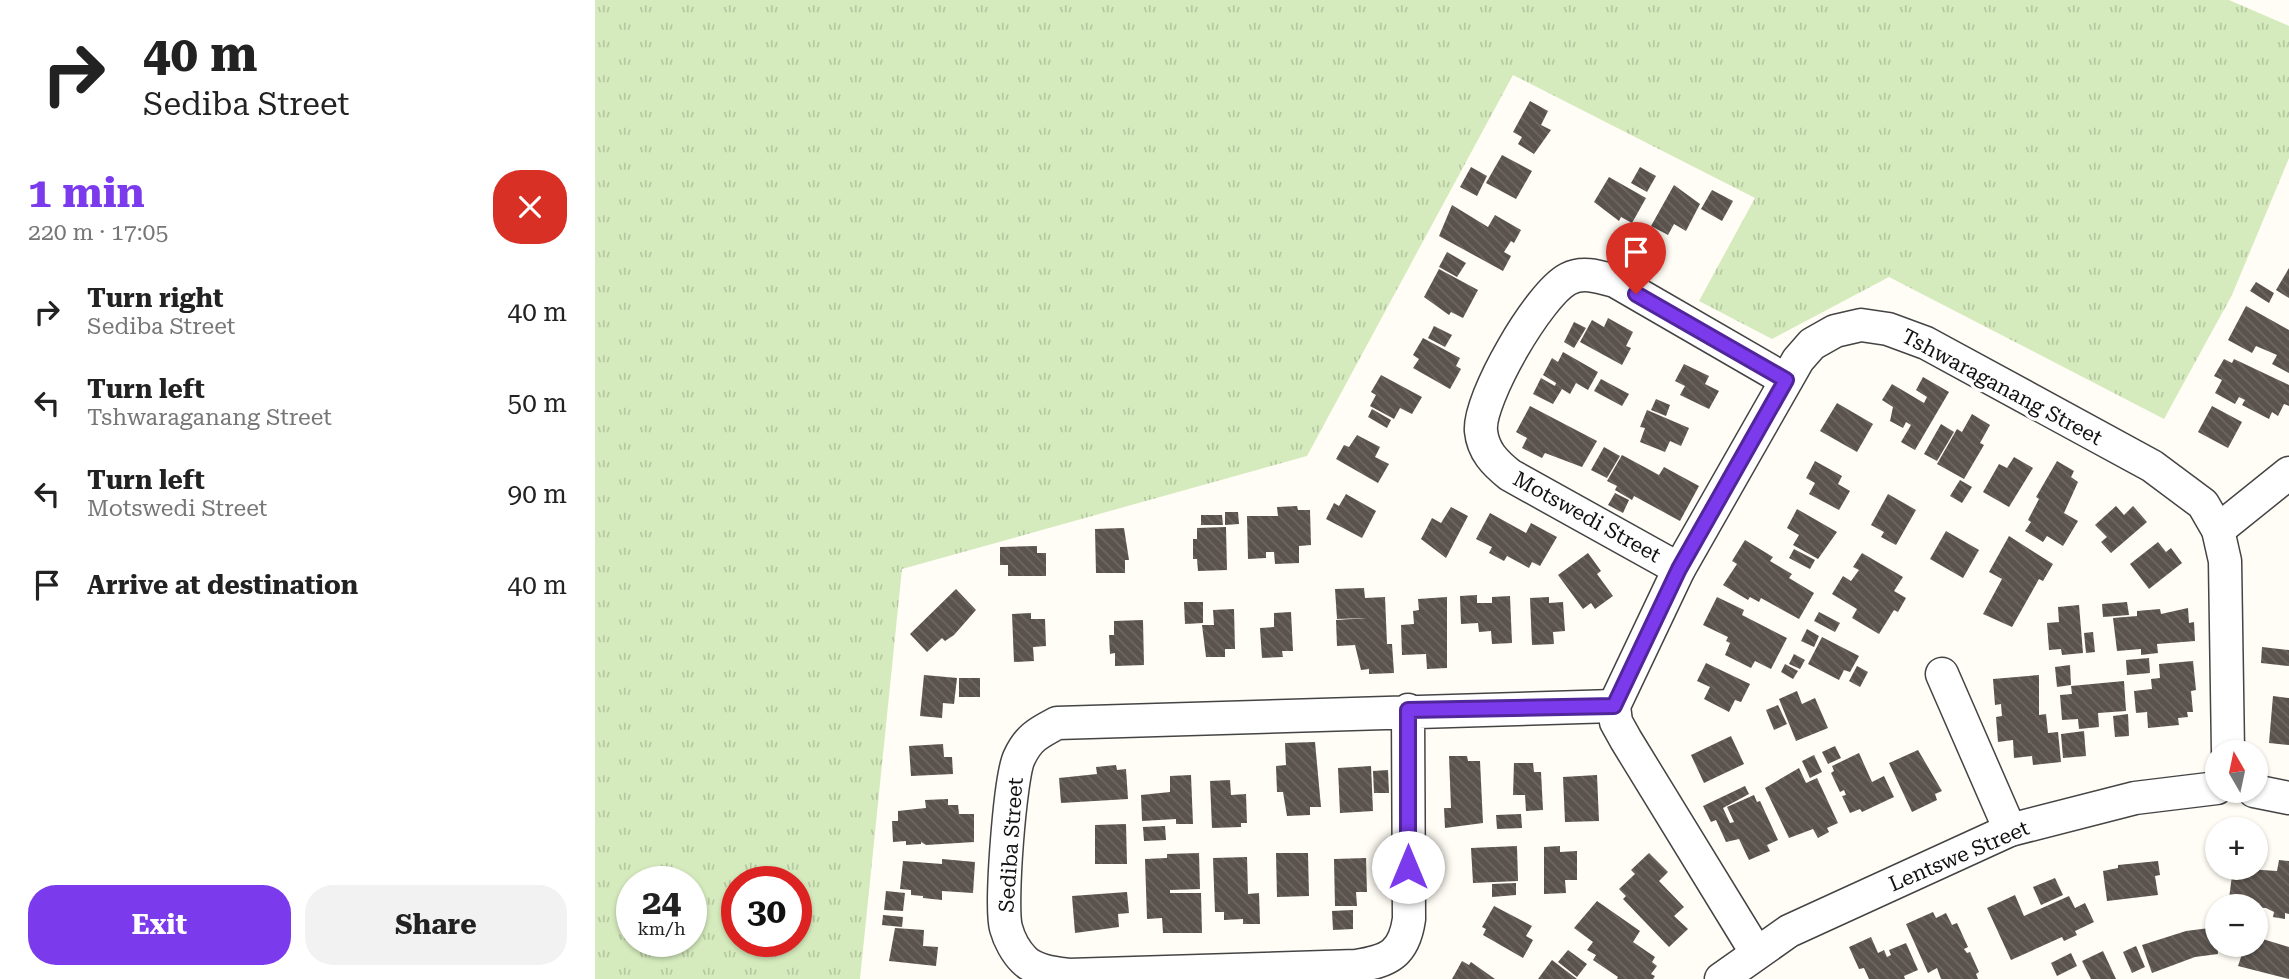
<!DOCTYPE html>
<html lang="en">
<head>
<meta charset="utf-8">
<style>
	body { margin:0; font-family:"Roboto Serif",serif; background:#f2f2f2; color:#222; height:100vh; display:flex; flex-direction:column; font-size:26px; white-space:nowrap }
	* { box-sizing:border-box; margin:0 }
	p { font-size:23px; color:#767676 }
	.icon { flex:none; width:38px; height:38px; fill:none; stroke:currentColor; stroke-width:2; stroke-linecap:round; stroke-linejoin:round }
	.map { position:relative; flex:1; overflow:hidden }
	.details { display:flex; flex-direction:column; background:#fff; width:595px }
	.details>* { flex:none }
	.top-card { background:#fff; color:#222; overflow:hidden }
	.needle { width:46px; rotate:351deg }
	.tools { position:absolute; left:1610px; top:740px; display:grid; gap:14px }
	.tools a { display:grid; place-items:center; width:63px; height:63px; border-radius:50%; background:#fff; box-shadow:0 2px 5px #0004; font-size:35px }
	.speed { position:absolute; left:21px; top:866px; display:flex; gap:14px; font-size:35px; font-weight:700; text-align:center }
	.speed>* { display:grid; place-content:center; width:91px; height:91px; border-radius:50%; background:#fff; box-shadow:0 2px 5px #0004; line-height:1 }
	.speed small { font-size:18px; font-weight:400 }
	.speed .limit { border:10px solid #d22; background:#fff; color:#111 }
	.pin { position:absolute; display:grid; place-items:center; width:60px; height:60px; color:#fff; margin:-72px -30px; border-radius:50% 50% 50% 0; rotate:-45deg; box-shadow:0 0 7px #0007 }
	.pin .icon { rotate:45deg }
	.me { position:absolute; width:77px; margin:-38px; rotate:0deg; stroke-linejoin:round; filter:drop-shadow(0 0 5px #0008) }
	.turn { display:flex; align-items:center; gap:24px; height:147px; padding:0 28px; font-size:32px }
	.turn .icon { width:91px; height:91px; stroke-width:2.5 }
	.turn b { display:block; font-size:49px; line-height:60px }
	.round { display:grid; place-items:center; flex:none; width:74px; height:74px; border-radius:28px; background:#f2f2f2 }
	.overview { display:flex; align-items:center; justify-content:space-between; height:119px; padding:0 28px }
	h1 { font-size:42px; font-weight:700; line-height:52px; color:#7c3aed }
	.primary-button { display:flex; gap:14px; margin-top:auto; padding:14px 28px }
	.primary-button a { flex:1; height:80px; border-radius:28px; background:#7c3aed; color:#fff; font-size:28px; font-weight:700; line-height:80px; text-align:center }
	.primary-button a+a { background:#f2f2f2; color:#222 }
	ul { padding:0; list-style:none }
	li { display:flex; align-items:center; gap:21px; height:91px; padding:0 28px }
	li div { flex:1 }
	li b { display:block; font-size:26px }
	li em { font-style:normal }
	main { display:flex; flex:1; min-height:0 }
	.map>svg:first-child { display:block }
	.grass { fill:url(#grass-tufts); fill-rule:evenodd }
	.building { fill:url(#building-back-hatch) }
	.lines { fill:none; stroke-linecap:round; stroke-linejoin:round }
	.street-casing { stroke:#444; stroke-width:35 }
	.street { stroke:#fff; stroke-width:32 }
	.route-casing { stroke:#51269a; stroke-width:18 }
	.route { stroke:#7c3aed; stroke-width:12 }
	.labels { text-anchor:middle; stroke-width:7; stroke-linejoin:round; paint-order:stroke }
	.street-label { font-size:21px; fill:#111; stroke:#fff }
</style>
</head>
<body>
<main>
<section class="details">
<div class="top-card">
<div class="turn"><svg class="icon" aria-label="right" viewBox="0 0 24 24"><path d="M7 20v-9h11M14 6l5 5-5 5"/></svg><div><b>40 m</b>Sediba Street</div></div>
</div>
<div class="overview"><div><h1>1 min</h1><p>220 m · 17:05</p></div><a class="round" style="background:#d93025;color:#fff"><svg class="icon" aria-label="close" viewBox="0 0 24 24"><path d="M6 6l12 12M18 6L6 18"/></svg></a></div>
<ul>
<li><svg class="icon" aria-label="right" viewBox="0 0 24 24"><path d="M7 20v-9h11M14 6l5 5-5 5"/></svg><div><b>Turn right</b><p>Sediba Street</p></div><em>40 m</em></li>
<li><svg class="icon" aria-label="left" viewBox="0 0 24 24"><path d="M17 20v-9H6M10 6l-5 5 5 5"/></svg><div><b>Turn left</b><p>Tshwaraganang Street</p></div><em>50 m</em></li>
<li><svg class="icon" aria-label="left" viewBox="0 0 24 24"><path d="M17 20v-9H6M10 6l-5 5 5 5"/></svg><div><b>Turn left</b><p>Motswedi Street</p></div><em>90 m</em></li>
<li><svg class="icon" aria-label="arrive" viewBox="0 0 24 24"><path d="M6 21V4h12l-3 4 3 4H6"/></svg><div><b>Arrive at destination</b></div><em>40 m</em></li>
</ul>
<div class="primary-button"><a>Exit</a><a>Share</a></div>
</section>
<div class="map">
<svg width="1694" height="979" viewBox="0 0 1694 979">
	<defs>
		<pattern id="grass-tufts" width="24" height="20" patternUnits="userSpaceOnUse" patternTransform="scale(1.75)"><rect width="24" height="20" fill="#d5ebbd"/><path d="M3 7l-1-3M5 7V3M7 7l1-3M15 17l-1-3M17 17v-4M19 17l1-3" fill="none" stroke="#b6c8a1"/></pattern>
		<pattern id="building-back-hatch" width="6" height="6" patternUnits="userSpaceOnUse" patternTransform="scale(1.75)"><rect width="6" height="6" fill="#5a524d"/><path d="M-1 5l2 2M0 0l6 6M5-1l2 2" fill="none" stroke="#6d6662"/></pattern>
	</defs>
	<rect width="100%" height="100%" fill="#fffdf5"/>
	<path class="grass" d="M0,0H1634L1694,26V158L1637,295L1569,419L1294,277L1177,339L1104,301L1160,198L918,75L712,456L307,569L265,979H0ZM37,882H96V942H37ZM142,882H201V942H142Z"/>
	<g class="building">
		<polygon points="935,101 953,111 946,125 956,130 939,154 923,144 927,137 918,132"/>
		<polygon points="907,155 937,171 921,199 891,183"/>
		<polygon points="876,167 892,176 882,196 865,187"/>
		<polygon points="1045,167 1061,176 1052,192 1036,183"/>
		<polygon points="1014,177 1051,198 1037,223 1026,217 1024,221 999,202"/>
		<polygon points="1079,185 1105,204 1091,231 1079,224 1073,235 1056,226"/>
		<polygon points="1117,190 1138,201 1127,221 1106,209"/>
		<polygon points="857,205 893,227 900,215 926,230 919,243 916,241 909,252 916,256 908,271 844,236"/>
		<polygon points="852,252 871,263 862,277 844,267"/>
		<polygon points="1694,268 1694,298 1681,290"/>
		<polygon points="844,269 883,290 868,318 856,312 854,315 829,297"/>
		<polygon points="1661,282 1679,293 1674,303 1655,291"/>
		<polygon points="1651,306 1694,330 1694,373 1677,364 1682,355 1661,346 1657,353 1633,340"/>
		<polygon points="1013,318 1038,332 1031,346 1036,348 1027,365 985,342 997,320 1009,327"/>
		<polygon points="979,322 991,328 979,348 969,342"/>
		<polygon points="839,326 857,335 850,347 833,338"/>
		<polygon points="828,338 865,358 861,366 866,369 855,389 818,368 824,359 818,355"/>
		<polygon points="968,352 1003,372 993,390 981,383 975,394 967,389 958,404 938,394 946,378 960,386 961,383 948,375 957,358 963,362"/>
		<polygon points="1629,359 1637,363 1639,359 1694,385 1694,406 1689,404 1683,416 1677,412 1674,419 1647,405 1650,400 1644,397 1640,404 1620,393 1627,380 1619,376"/>
		<polygon points="1089,364 1114,376 1110,384 1124,391 1114,409 1085,395 1090,386 1080,381"/>
		<polygon points="786,375 827,397 817,414 805,408 799,419 775,406 781,395 776,392"/>
		<polygon points="1328,377 1354,392 1320,450 1306,442 1316,425 1311,422 1308,428 1295,421 1298,407 1287,400 1297,384 1329,403 1332,397 1321,390"/>
		<polygon points="1006,379 1034,394 1027,406 999,391"/>
		<polygon points="1061,399 1075,405 1071,416 1056,410"/>
		<polygon points="1242,403 1278,424 1262,452 1225,431"/>
		<polygon points="935,406 1002,441 987,467 950,453 947,458 927,448 932,438 921,432"/>
		<polygon points="1617,406 1647,422 1633,448 1603,432"/>
		<polygon points="777,409 796,420 792,428 773,417"/>
		<polygon points="1052,410 1094,428 1086,446 1075,441 1070,452 1045,442 1050,428 1045,427"/>
		<polygon points="1377,414 1395,425 1385,443 1389,445 1369,479 1342,464 1362,429 1367,432"/>
		<polygon points="1346,424 1359,432 1342,461 1329,454"/>
		<polygon points="762,435 785,447 780,457 794,464 783,483 741,459 749,445 754,447"/>
		<polygon points="1009,447 1025,456 1012,478 996,470"/>
		<polygon points="1027,455 1064,475 1069,467 1104,486 1085,521 1039,496 1037,500 1020,490 1022,486 1012,481"/>
		<polygon points="1419,457 1438,468 1414,507 1388,492 1404,464 1412,468"/>
		<polygon points="1220,461 1247,476 1243,484 1255,491 1244,510 1214,494 1220,483 1211,478"/>
		<polygon points="1462,461 1479,471 1476,477 1483,482 1469,513 1483,521 1468,546 1452,536 1448,542 1430,531 1436,522 1433,520 1444,499 1441,497"/>
		<polygon points="1365,480 1377,487 1367,503 1355,496"/>
		<polygon points="1020,493 1034,500 1028,513 1013,505"/>
		<polygon points="751,494 781,511 767,538 731,519 739,503 744,506"/>
		<polygon points="1293,494 1321,510 1301,545 1286,537 1289,532 1276,525"/>
		<polygon points="702,506 703,510 715,510 716,545 704,546 704,563 680,564 679,552 671,552 671,558 653,559 652,516 683,516 682,507"/>
		<polygon points="1521,506 1529,515 1538,506 1552,522 1516,553 1506,542 1512,537 1500,525"/>
		<polygon points="856,507 873,516 851,558 826,539 837,518 846,523"/>
		<polygon points="1202,509 1242,532 1223,559 1198,545 1204,535 1192,528"/>
		<polygon points="630,512 643,512 644,524 630,525"/>
		<polygon points="895,513 931,533 936,523 962,537 945,566 937,562 934,568 912,556 909,561 894,553 897,547 881,539"/>
		<polygon points="606,515 627,515 628,525 606,525"/>
		<polygon points="631,527 632,570 603,571 602,559 598,559 598,539 602,539 602,528"/>
		<polygon points="529,528 534,560 530,560 530,573 501,573 500,529"/>
		<polygon points="1351,531 1384,550 1368,578 1335,559"/>
		<polygon points="1414,536 1458,564 1448,581 1444,579 1417,627 1388,614 1407,579 1394,572"/>
		<polygon points="1150,540 1178,557 1175,561 1197,574 1194,578 1219,593 1204,619 1166,598 1164,602 1155,597 1153,600 1128,585 1142,564 1137,561"/>
		<polygon points="1563,542 1571,552 1576,548 1587,563 1554,589 1535,564"/>
		<polygon points="442,546 442,553 451,553 451,576 413,576 413,565 405,565 405,547"/>
		<polygon points="1199,549 1220,560 1215,569 1194,558"/>
		<polygon points="993,553 1006,571 1002,574 1018,596 1000,609 996,603 988,609 963,575"/>
		<polygon points="1267,553 1308,577 1299,591 1311,598 1303,612 1299,610 1284,634 1257,618 1262,609 1237,594 1248,576 1256,581 1264,570 1258,567"/>
		<polygon points="769,588 770,598 790,597 792,644 797,644 799,673 774,674 774,669 766,670 760,645 742,646 741,620 772,618 742,619 740,589"/>
		<polygon points="361,589 381,610 359,635 350,641 347,638 332,652 315,634"/>
		<polygon points="882,595 882,603 897,603 897,597 915,596 917,643 897,644 896,631 884,632 883,623 866,624 865,596"/>
		<polygon points="852,597 852,668 832,669 831,654 807,655 806,625 819,624 818,611 824,610 823,599"/>
		<polygon points="954,597 954,603 968,602 970,631 958,632 959,644 937,645 935,598"/>
		<polygon points="1122,597 1149,610 1147,615 1192,638 1176,669 1160,661 1156,668 1130,655 1135,643 1131,641 1133,637 1108,625"/>
		<polygon points="589,602 608,602 608,623 590,624"/>
		<polygon points="1532,602 1534,615 1508,617 1507,604"/>
		<polygon points="1484,605 1488,653 1467,655 1466,649 1454,650 1452,623 1464,622 1463,607"/>
		<polygon points="1593,608 1594,623 1599,622 1600,641 1562,644 1563,653 1546,655 1546,649 1522,651 1518,618 1542,616 1542,611 1565,609 1566,614"/>
		<polygon points="639,609 640,649 630,649 630,657 611,657 607,625 619,625 618,610"/>
		<polygon points="696,612 698,651 687,651 688,657 667,658 665,628 679,627 679,613"/>
		<polygon points="1224,612 1245,623 1240,632 1219,621"/>
		<polygon points="436,613 436,619 450,619 451,646 438,647 439,661 419,662 417,614"/>
		<polygon points="548,620 549,665 520,666 520,653 515,654 514,635 519,635 519,621"/>
		<polygon points="1212,629 1224,636 1219,647 1206,641"/>
		<polygon points="1498,632 1500,652 1491,653 1489,633"/>
		<polygon points="1227,637 1264,656 1255,672 1249,670 1244,680 1213,664"/>
		<polygon points="1667,647 1694,650 1694,666 1666,663"/>
		<polygon points="1199,654 1210,660 1205,669 1194,664"/>
		<polygon points="1554,658 1555,673 1532,675 1531,660"/>
		<polygon points="1598,661 1601,690 1596,691 1598,712 1592,712 1593,717 1583,718 1584,725 1553,728 1552,712 1541,713 1539,691 1557,689 1556,679 1565,678 1564,664"/>
		<polygon points="1111,663 1155,684 1146,702 1140,700 1134,712 1109,699 1115,687 1102,681"/>
		<polygon points="1190,664 1203,671 1198,679 1186,672"/>
		<polygon points="1475,665 1476,685 1462,687 1460,667"/>
		<polygon points="1262,666 1273,672 1265,687 1254,681"/>
		<polygon points="329,675 362,678 359,704 348,703 347,718 325,716"/>
		<polygon points="1444,675 1444,715 1451,714 1453,733 1463,732 1466,762 1438,765 1437,756 1419,758 1418,740 1403,742 1401,717 1407,716 1406,704 1400,705 1398,679"/>
		<rect x="364" y="678" width="21" height="19"/>
		<polygon points="1529,681 1531,711 1503,713 1504,727 1484,729 1483,719 1467,720 1465,695 1477,694 1476,686"/>
		<polygon points="1202,691 1207,704 1220,698 1233,728 1201,741 1184,699"/>
		<polygon points="1678,696 1694,698 1694,745 1674,743"/>
		<polygon points="1183,705 1192,724 1179,730 1171,710"/>
		<polygon points="1533,714 1534,736 1520,737 1518,716"/>
		<polygon points="1489,731 1491,756 1468,758 1466,734"/>
		<polygon points="1136,736 1149,764 1109,783 1096,755"/>
		<polygon points="720,742 726,807 715,807 715,815 692,816 688,792 682,792 681,766 691,765 690,743"/>
		<polygon points="348,744 349,757 357,757 358,774 316,776 314,746"/>
		<polygon points="1240,746 1246,758 1233,764 1227,752"/>
		<polygon points="1323,750 1347,791 1340,794 1342,800 1317,812 1294,763"/>
		<polygon points="1264,753 1277,782 1289,776 1299,797 1267,812 1265,809 1255,813 1247,796 1251,795 1249,790 1245,792 1236,773 1239,771 1237,766"/>
		<polygon points="1219,755 1227,772 1215,778 1207,761"/>
		<polygon points="854,756 872,756 873,761 885,761 888,823 850,828 849,808 856,808"/>
		<polygon points="919,763 938,763 939,772 946,772 948,810 931,811 930,795 918,795"/>
		<polygon points="521,765 522,770 531,769 533,799 466,803 464,778 502,774 501,767"/>
		<polygon points="776,766 778,811 745,813 743,768"/>
		<polygon points="1204,768 1211,783 1222,778 1243,823 1232,828 1234,832 1223,838 1218,829 1194,838 1170,788"/>
		<polygon points="793,770 794,793 779,793 778,771"/>
		<polygon points="596,775 598,824 581,824 581,819 547,821 546,795 575,792 575,776"/>
		<polygon points="1002,775 1004,821 970,822 968,777"/>
		<polygon points="635,780 636,795 651,794 652,823 646,823 646,827 617,828 615,781"/>
		<polygon points="1150,786 1154,794 1128,808 1135,823 1139,822 1132,807 1159,795 1162,802 1165,801 1183,840 1172,845 1175,851 1154,860 1144,839 1131,842 1121,820 1116,822 1108,806"/>
		<polygon points="353,799 353,805 363,805 364,814 379,814 379,842 331,845 326,842 326,844 311,845 311,841 298,842 297,821 303,821 303,811 331,808 330,800"/>
		<polygon points="926,814 927,828 902,829 901,815"/>
		<polygon points="531,824 532,864 500,864 500,825"/>
		<polygon points="570,826 571,840 549,841 548,827"/>
		<polygon points="922,846 923,881 878,883 876,848"/>
		<polygon points="965,846 965,852 982,851 982,880 970,880 971,893 949,894 949,847"/>
		<polygon points="604,853 605,889 575,890 575,893 606,893 607,933 568,933 567,918 552,919 550,859 572,858 572,854"/>
		<polygon points="681,853 713,853 714,896 682,897"/>
		<polygon points="1054,853 1073,872 1064,881 1089,907 1079,916 1093,929 1074,947 1028,899 1031,896 1024,889 1040,874 1036,870"/>
		<polygon points="652,857 653,894 664,893 665,924 648,924 648,919 629,920 629,912 620,912 618,858"/>
		<polygon points="771,858 772,892 761,892 762,906 740,906 739,859"/>
		<polygon points="347,859 380,862 378,893 347,891 347,900 328,898 328,896 316,895 316,890 305,889 308,861 347,864"/>
		<polygon points="1684,860 1694,861 1694,914 1690,913 1690,919 1678,917 1679,912 1671,908 1633,906 1638,868 1682,871"/>
		<polygon points="1563,861 1565,875 1560,876 1563,895 1512,901 1508,871 1523,868 1523,865"/>
		<polygon points="1460,878 1468,895 1446,905 1438,887"/>
		<polygon points="921,883 921,895 897,897 897,884"/>
		<polygon points="291,891 310,893 308,911 289,910"/>
		<polygon points="532,892 534,913 523,914 524,927 480,933 477,896"/>
		<polygon points="1420,895 1429,916 1474,896 1480,908 1490,903 1499,922 1480,931 1482,935 1469,941 1467,937 1416,960 1392,908"/>
		<polygon points="1002,901 1045,931 1038,942 1060,957 1057,962 1062,966 1056,974 1060,976 1058,979 1022,979 1023,977 998,960 1001,955 992,950 998,942 979,928"/>
		<polygon points="899,906 937,926 931,936 938,940 928,958 888,935 891,929 887,927"/>
		<polygon points="758,910 758,929 738,930 737,911"/>
		<polygon points="1338,912 1341,918 1351,913 1357,925 1362,923 1373,947 1369,949 1372,953 1375,952 1384,972 1381,974 1383,979 1346,979 1342,968 1333,973 1311,924"/>
		<polygon points="288,915 308,917 307,927 287,925"/>
		<polygon points="1622,927 1623,954 1600,957 1557,973 1547,945 1591,931"/>
		<polygon points="300,928 329,930 328,946 343,947 341,966 294,961"/>
		<polygon points="1276,937 1283,953 1289,950 1292,957 1296,955 1294,950 1311,943 1323,970 1309,976 1310,979 1274,979 1269,968 1264,969 1254,947"/>
		<polygon points="1661,937 1694,947 1694,979 1643,966 1650,945 1661,945"/>
		<polygon points="1541,946 1550,967 1537,973 1528,952"/>
		<polygon points="973,950 992,964 982,977 963,962"/>
		<polygon points="1508,951 1521,979 1496,979 1487,961"/>
		<polygon points="1476,953 1482,966 1462,976 1456,963"/>
		<polygon points="957,960 982,979 943,979"/>
		<polygon points="867,961 874,965 876,962 900,979 857,979"/>
	</g>
	<g class="lines">
		<defs>
			<g id="street">
				<polyline points="1623,530 1694,473"/>
				<path d="M1084,569L915,475C900,463 888,451 886,431C883,399 944,294 973,279C988,271 1005,277 1020,281L1191,380"/>
				<polyline points="1347,674 1415,830"/>
				<path d="M813,710L814,919C809,954 794,961 761,966L474,975C459,973 440,971 429,960C421,952 414,939 411,928C405,907 415,777 424,758C433,738 443,733 462,723L1019,706"/>
				<polyline points="1659,791 1694,798"/>
				<polyline points="1161,952 1031,740 1021,722 1019,706 1084,569 1203,360 1217,344 1240,331 1266,325 1293,329 1331,343 1557,466 1608,504 1623,530 1630,561 1633,752"/>
				<polyline points="1126,979 1194,931 1415,830 1540,798 1622,788"/>
			</g>
		</defs>
		<use href="#street" class="street-casing"/>
		<use href="#street" class="street"/>
	</g>
	<g class="lines">
		<defs>
			<polyline id="route" points="813,867 813,710 1019,706 1084,569 1191,380 1041,294"/>
		</defs>
		<use href="#route" class="route-casing"/>
		<use href="#route" class="route"/>
	</g>
	<g class="labels">
		<g class="street-label">
			<text transform="translate(1407 387) rotate(28)" y="7">Tshwaraganang Street</text>
			<text transform="translate(992 517) rotate(29)" y="7">Motswedi Street</text>
			<text transform="translate(416 845) rotate(-86)" y="7">Sediba Street</text>
			<text transform="translate(1364 856) rotate(-23)" y="7">Lentswe Street</text>
		</g>
	</g>
</svg>
<div class="tools">
<a><svg class="needle" viewBox="-14 -14 28 28"><path d="M0-13l5 13h-10z" fill="#e53935"/><path d="M0 13l5-13h-10z" fill="#767676"/></svg></a>
<a>+</a>
<a>−</a>
</div>
<div class="speed"><div>24<small>km/h</small></div><div class="limit">30</div></div>
<div class="pin" style="left:1041px;top:294px;background:#d93025"><svg class="icon" aria-label="arrive" viewBox="0 0 24 24"><path d="M6 21V4h12l-3 4 3 4H6"/></svg></div>
<svg class="me" style="left:813px;top:867px" viewBox="-20 -20 40 40"><circle r="19" fill="#fff"/><path d="M0-13L10 11 0 6-10 11z" fill="#7c3aed"/></svg>
</div>
</main>
</body>
</html>
